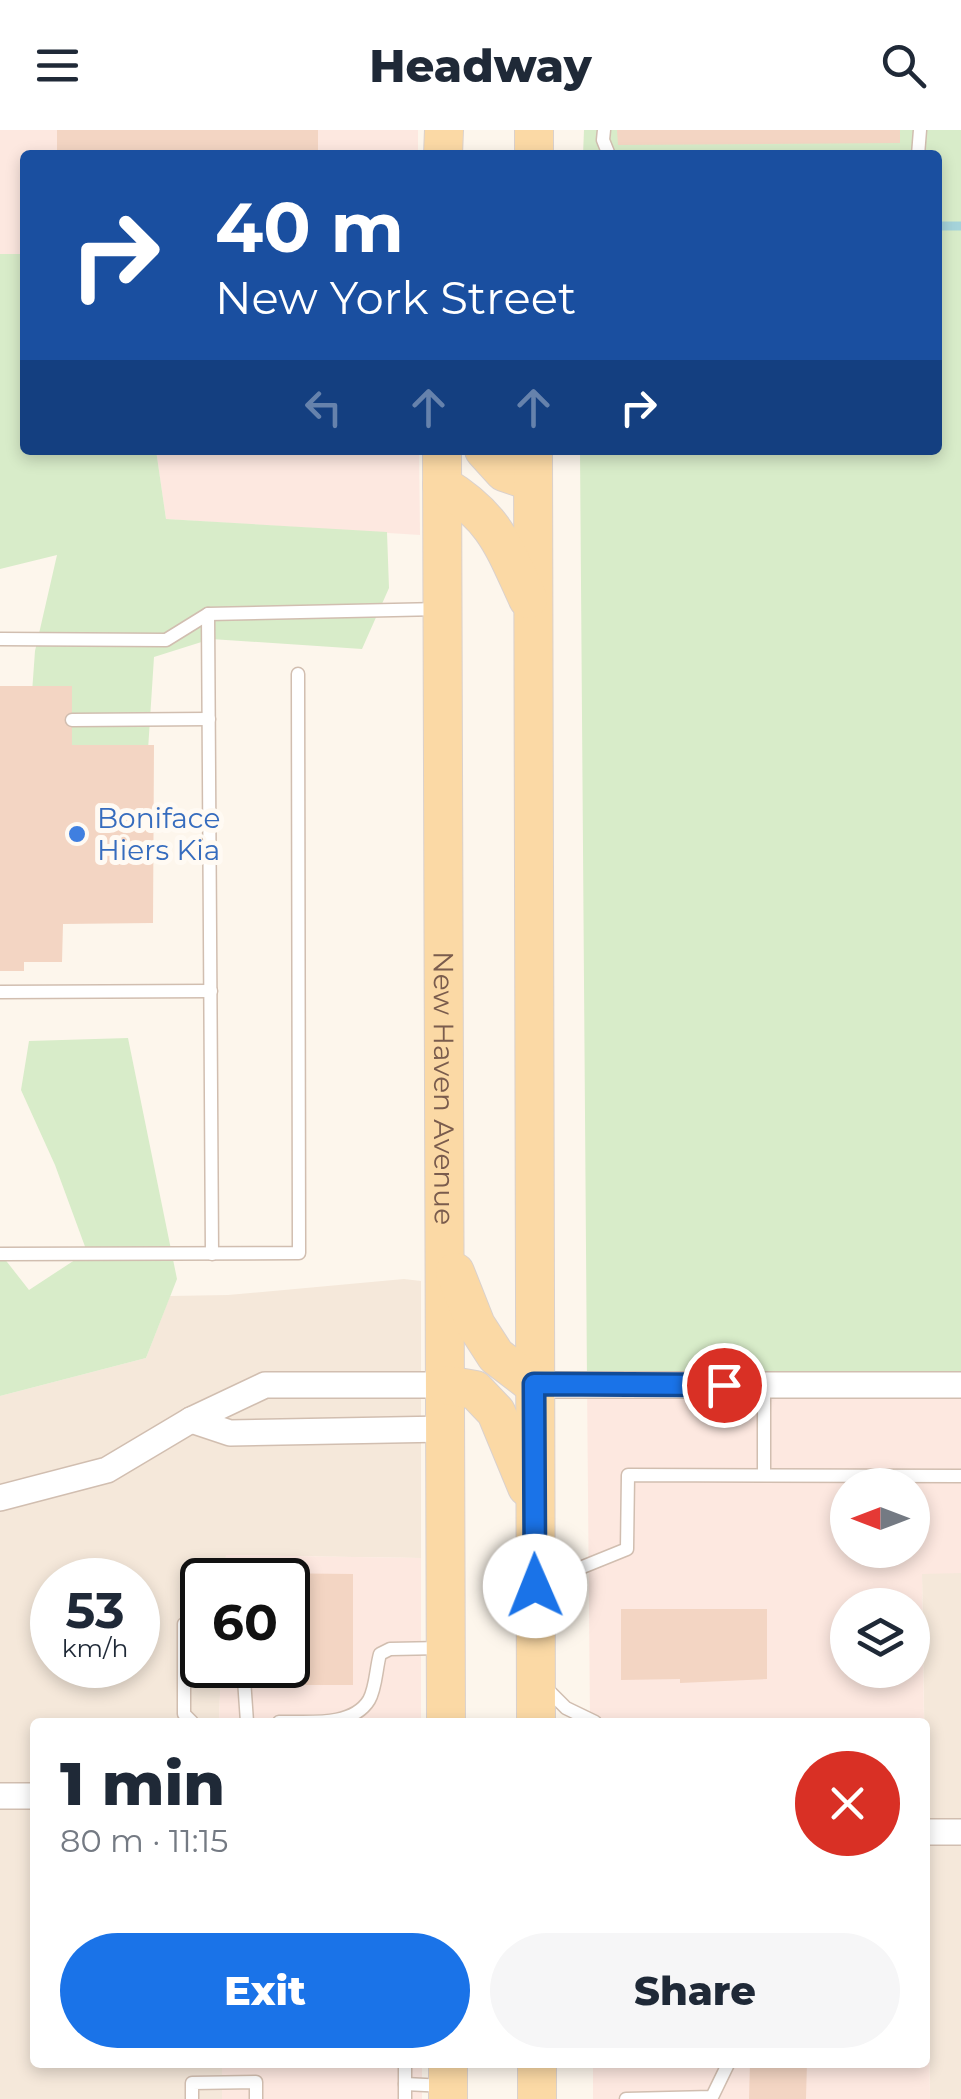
<!DOCTYPE html>
<html lang="en">
<head>
<meta charset="utf-8">
<style>
	body { margin:0; font-family:Montserrat,sans-serif; background:#f6f6f7; color:#1f2937; height:100vh; display:flex; flex-direction:column; font-size:38px; white-space:nowrap }
	* { box-sizing:border-box; margin:0 }
	p { font-size:32px; color:#747a83 }
	.icon { flex:none; width:55px; height:55px; fill:none; stroke:currentColor; stroke-width:2; stroke-linecap:round; stroke-linejoin:round }
	.map { position:relative; flex:1; overflow:hidden }
	.details { position:absolute; left:30px; top:1588px; width:900px; height:350px; display:flex; flex-direction:column; background:#fff; border-radius:10px; box-shadow:0 5px 15px #0003 }
	.details>* { flex:none }
	.banner { position:absolute; left:20px; top:20px; width:922px; height:305px; border-radius:10px; box-shadow:0 5px 15px #0003; background:#1a4fa0; color:#fff; overflow:hidden }
	.needle { width:65px; rotate:270deg }
	.tools { position:absolute; left:830px; top:1338px; display:grid; gap:20px }
	.tools a { display:grid; place-items:center; width:100px; height:100px; border-radius:50%; background:#fff; box-shadow:0 5px 15px #0003; font-size:50px }
	.speed { position:absolute; left:30px; top:1428px; display:flex; gap:20px; font-size:50px; font-weight:700; text-align:center }
	.speed>* { display:grid; place-content:center; width:130px; height:130px; border-radius:50%; background:#fff; box-shadow:0 5px 15px #0003; line-height:1 }
	.speed small { font-size:25px; font-weight:400 }
	.speed .limit { border:5px solid #111; border-radius:15px; background:#fff; color:#111 }
	.pin { position:absolute; display:grid; place-items:center; width:85px; height:85px; color:#fff; margin:-42px; border:5px solid #fff; border-radius:50%; box-shadow:0 2px 10px #0007 }
	.me { position:absolute; width:110px; margin:-55px; rotate:359deg; stroke-linejoin:round; filter:drop-shadow(0 0 8px #0008) }
	.turn { display:flex; align-items:center; gap:35px; height:210px; padding:0 30px; font-size:45px }
	.turn .icon { width:130px; height:130px; stroke-width:2.5 }
	.turn b { display:block; font-size:70px; line-height:85px }
	.lanes { display:flex; align-items:center; height:95px; padding:0 30px; background:#0003; justify-content:center; gap:50px; direction:ltr }
	.lanes .off { opacity:.35 }
	.round { display:grid; place-items:center; flex:none; width:105px; height:105px; border-radius:52px; background:#f6f6f7 }
	.summary { display:flex; align-items:center; justify-content:space-between; height:170px; padding:0 30px }
	h1 { font-size:60px; font-weight:800; line-height:75px }
	.primary-button { display:flex; gap:20px; margin-top:auto; padding:20px 30px }
	.primary-button a { flex:1; height:115px; border-radius:60px; background:#1a73e8; color:#fff; font-size:40px; font-weight:800; line-height:115px; text-align:center }
	.primary-button a+a { background:#f6f6f7; color:#1f2937 }
	header { display:flex; justify-content:space-between; align-items:center; height:130px; padding:0 30px; background:#fff; font-size:45px; font-weight:800 }
	.map>svg:first-child { display:block }
	.residential { fill:#f5e8da; fill-rule:evenodd }
	.commercial { fill:#fde8e0; fill-rule:evenodd }
	.green { fill:#d8ecc9 }
	.lines { fill:none; stroke-linecap:round; stroke-linejoin:round }
	.stream { stroke:#a5d3da; stroke-width:9 }
	.building { fill:#f3d5c3 }
	.lane-casing { stroke:#d1beb0; stroke-width:15 }
	.street-casing { stroke:#d1beb0; stroke-width:28 }
	.primary-casing { stroke:#dad1cd; stroke-width:40 }
	.lane { stroke:#fff; stroke-width:12 }
	.street { stroke:#fff; stroke-width:25 }
	.primary { stroke:#fbd9a5; stroke-width:38 }
	.route-casing { stroke:#114b97; stroke-width:25 }
	.route { stroke:#1a73e8; stroke-width:18 }
	.shop-dot { fill:#3f7fe0; stroke:#fffaf3; stroke-width:4 }
	.labels { text-anchor:middle; stroke-width:10; stroke-linejoin:round; paint-order:stroke }
	.shop-label { font-size:28px; fill:#366cbe; stroke:#fffaf3; text-anchor:start }
	.street-label { font-size:28px; fill:#7a5c4d; stroke:#fffaf3 }
</style>
</head>
<body>
<header><svg class="icon" aria-label="menu" viewBox="0 0 24 24"><path d="M4 6h16M4 12h16M4 18h16"/></svg>Headway<svg class="icon" aria-label="search" viewBox="0 0 24 24"><circle cx="10" cy="10" r="6"/><path d="M15 15l6 6"/></svg></header>
<div class="map">
<svg width="961" height="1969" viewBox="0 0 961 1969">
	<rect width="100%" height="100%" fill="#fdf6ec"/>
	<g class="residential">
		<path d="M404,1149L421,1151V1428L226,1425L224,1450H202V1535H221L219,1592H35V1932L222,1933V1969H0V1266L146,1228L170,1166L228,1165ZM52,1450H138V1535H52Z"/>
		<polygon points="922,1443 961,1443 961,1969 930,1969"/>
	</g>
	<g class="commercial">
		<polygon points="0,0 418,0 418,25 25,25 25,124 0,124"/>
		<polygon points="156,320 419,320 420,405 166,389"/>
		<path d="M587,1251L961,1252V1443L922,1444L924,1592H590ZM848,1355H912V1420H848ZM848,1475H912V1540H848Z"/>
		<polygon points="226,1425 421,1428 421,1592 219,1592 221,1535 288,1535 288,1450 224,1450"/>
		<polygon points="925,1640 930,1969 593,1969 593,1933 925,1932"/>
		<rect x="222" y="1933" width="200" height="36"/>
	</g>
	<g class="green">
		<polygon points="584,0 961,0 961,1252 587,1251 580,320 938,320 938,25 583,25"/>
		<polygon points="0,124 25,124 25,320 156,320 166,389 387,402 389,458 362,519 211,509 154,527 148,620 99,635 29,604 35,521 57,425 0,439"/>
		<polygon points="128,908 177,1149 146,1228 0,1266 0,1123 29,1160 87,1122 55,1035 21,960 29,911"/>
	</g>
	<g class="lines">
		<polyline class="stream" points="938,96 961,96"/>
	</g>
	<g class="building">
		<rect x="57" y="0" width="261" height="25"/>
		<polygon points="617,0 900,0 900,13 618,15"/>
		<polygon points="0,556 72,556 72,615 154,615 153,793 63,794 62,832 24,832 24,841 0,841"/>
		<polygon points="262,1443 353,1444 353,1555 262,1555 262,1535 288,1535 288,1450 262,1450"/>
		<polygon points="621,1479 767,1479 767,1549 680,1553 680,1549 621,1550"/>
		<polygon points="750,1932 807,1932 806,1969 749,1969"/>
	</g>
	<g class="lines">
		<defs>
			<g id="lane">
				<polyline points="604,0 603,10 609,25"/>
				<polyline points="918,25 920,0"/>
				<polyline points="208,484 212,1124"/>
				<polyline points="0,509 166,510 208,484 440,479"/>
				<polyline points="72,590 209,589"/>
				<polyline points="0,862 211,861"/>
				<polyline points="0,1124 299,1123 298,544"/>
				<polyline points="764,1255 764,1345"/>
				<polyline points="538,1455 627,1419 628,1345 961,1346"/>
				<polyline points="243,1535 247,1592"/>
				<polyline points="545,1557 566,1578 595,1592"/>
				<polyline points="192,1592 184,1584 184,1494 202,1486"/>
				<path d="M279,1592C306,1591 352,1598 369,1570C376,1558 376,1538 380,1524L390,1519L442,1518"/>
				<polyline points="405,1954 445,1956"/>
				<polyline points="192,1969 192,1953 256,1952 256,1969"/>
				<polyline points="405,1969 405,1932"/>
				<polyline points="626,1969 712,1967 729,1932"/>
			</g>
			<g id="street">
				<polyline points="534,1255 961,1255"/>
				<polyline points="191,1290 230,1303 445,1299"/>
				<polyline points="0,1368 107,1340 191,1290 265,1255 446,1255"/>
				<polyline points="0,1666 35,1666"/>
				<polyline points="925,1702 961,1702"/>
			</g>
			<g id="primary">
				<polyline points="443,25 444,0"/>
				<polyline points="534,25 534,0"/>
				<path id="s1" d="M442,320L446,1592"/>
				<polyline points="484,320 504,342 533,352"/>
				<polyline points="533,320 536,1592"/>
				<path d="M442,355C495,387 503,415 528,469"/>
				<polyline points="455,1142 476,1195 496,1226 534,1255"/>
				<polyline points="446,1255 475,1260 496,1282 527,1357"/>
				<polyline points="448,1932 448,1969"/>
				<polyline points="537,1932 537,1969"/>
			</g>
		</defs>
		<use href="#lane" class="lane-casing"/>
		<use href="#street" class="street-casing"/>
		<use href="#primary" class="primary-casing"/>
		<use href="#lane" class="lane"/>
		<use href="#street" class="street"/>
		<use href="#primary" class="primary"/>
	</g>
	<g class="lines">
		<defs>
			<polyline id="route" points="535,1456 534,1254 724,1255"/>
		</defs>
		<use href="#route" class="route-casing"/>
		<use href="#route" class="route"/>
	</g>
	<circle class="shop-dot" cx="77" cy="704" r="10"/>
	<g class="labels">
		<g class="shop-label">
			<text x="97" y="698">Boniface<tspan x="97" dy="32">Hiers Kia</tspan></text>
		</g>
		<g class="street-label">
			<text dy="10" stroke="none"><textPath href="#s1" startOffset="638">New Haven Avenue</textPath></text>
		</g>
	</g>
</svg>
<div class="tools">
<a><svg class="needle" viewBox="-14 -14 28 28"><path d="M0-13l5 13h-10z" fill="#e53935"/><path d="M0 13l5-13h-10z" fill="#747a83"/></svg></a>
<a><svg class="icon" aria-label="layers" viewBox="0 0 24 24"><path d="M12 4l9 5-9 5-9-5zM3 14l9 5 9-5"/></svg></a>
</div>
<div class="speed"><div>53<small>km/h</small></div><div class="limit">60</div></div>
<div class="pin" style="left:724px;top:1255px;background:#d93025"><svg class="icon" aria-label="arrive" viewBox="0 0 24 24"><path d="M6 21V4h12l-3 4 3 4H6"/></svg></div>
<svg class="me" style="left:535px;top:1456px" viewBox="-20 -20 40 40"><circle r="19" fill="#fff"/><path d="M0-13L10 11 0 6-10 11z" fill="#1a73e8"/></svg>
<div class="banner">
<div class="turn"><svg class="icon" aria-label="right" viewBox="0 0 24 24"><path d="M7 20v-9h11M14 6l5 5-5 5"/></svg><div><b>40 m</b>New York Street</div></div>
<div class="lanes"><svg class="icon off" aria-label="left" viewBox="0 0 24 24"><path d="M17 20v-9H6M10 6l-5 5 5 5"/></svg><svg class="icon off" aria-label="ahead" viewBox="0 0 24 24"><path d="M12 20V5M6 11l6-6 6 6"/></svg><svg class="icon off" aria-label="ahead" viewBox="0 0 24 24"><path d="M12 20V5M6 11l6-6 6 6"/></svg><svg class="icon" aria-label="right" viewBox="0 0 24 24"><path d="M7 20v-9h11M14 6l5 5-5 5"/></svg></div>
</div>
<section class="details">
<div class="summary"><div><h1>1 min</h1><p>80 m · 11:15</p></div><a class="round" style="background:#d93025;color:#fff"><svg class="icon" aria-label="close" viewBox="0 0 24 24"><path d="M6 6l12 12M18 6L6 18"/></svg></a></div>
<div class="primary-button"><a>Exit</a><a>Share</a></div>
</section>
</div>
</body>
</html>
